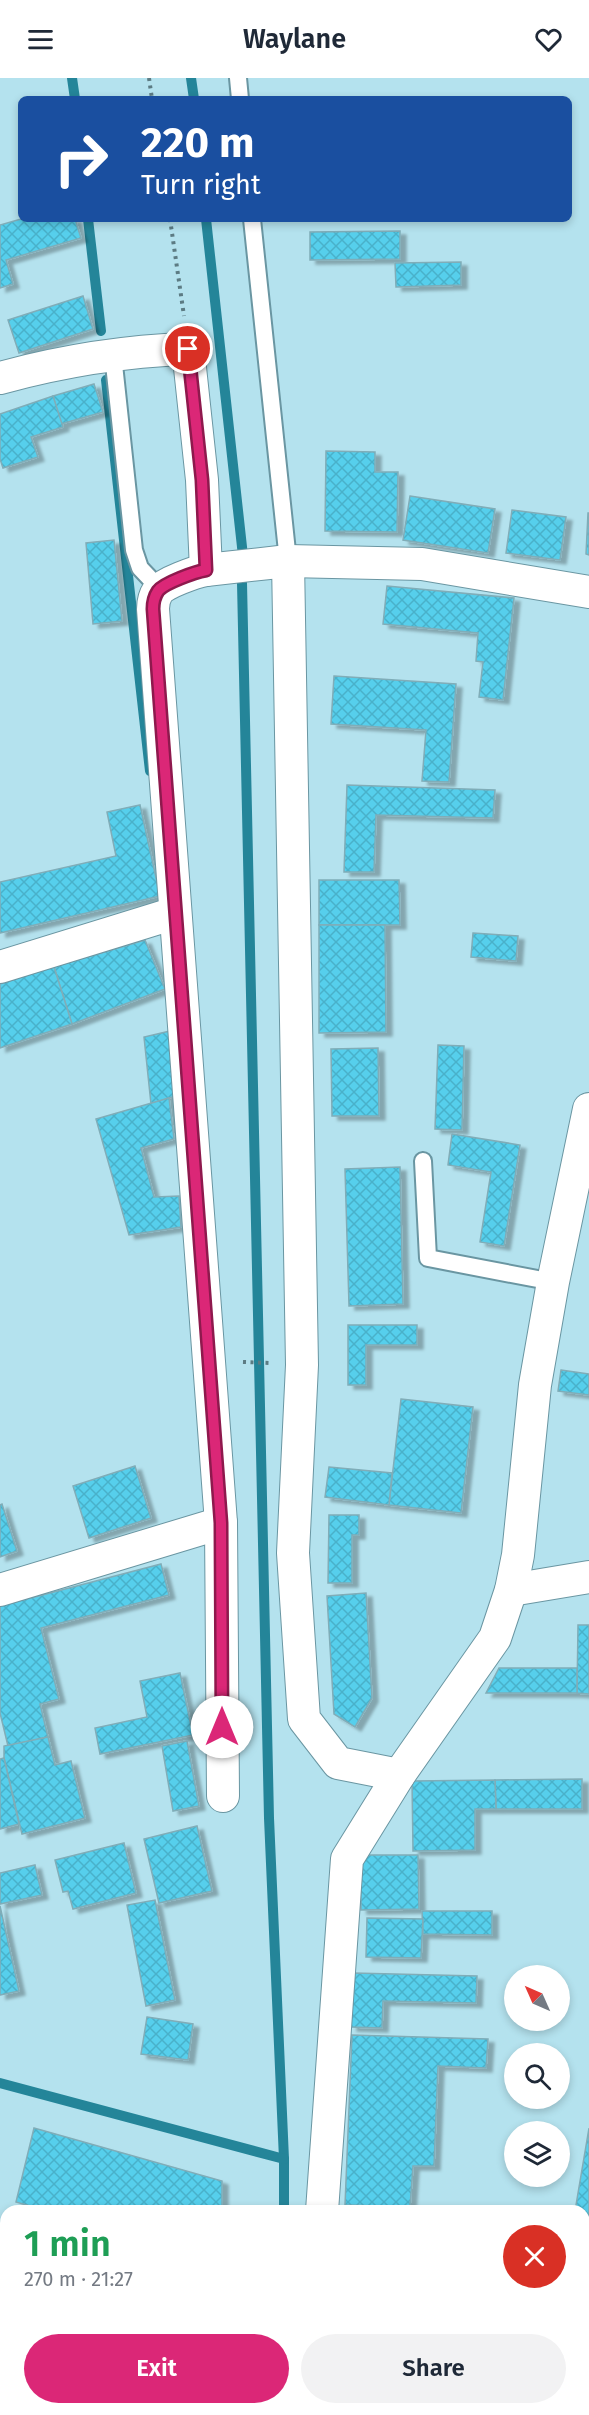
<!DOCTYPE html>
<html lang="en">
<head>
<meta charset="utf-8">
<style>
	body { margin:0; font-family:"Fira Sans",sans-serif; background:#f2f2f3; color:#1f2937; height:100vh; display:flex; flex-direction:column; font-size:22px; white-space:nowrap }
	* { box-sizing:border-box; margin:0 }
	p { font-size:20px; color:#747a83 }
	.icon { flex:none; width:33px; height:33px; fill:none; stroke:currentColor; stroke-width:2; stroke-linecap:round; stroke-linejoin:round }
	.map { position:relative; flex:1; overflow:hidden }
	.details { position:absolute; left:0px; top:2127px; width:590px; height:210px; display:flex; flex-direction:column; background:#fff; border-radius:18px 18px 0 0; box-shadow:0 3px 9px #0003 }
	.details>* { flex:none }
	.hud { position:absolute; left:18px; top:18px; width:554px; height:126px; border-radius:9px; box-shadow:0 3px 9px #0003; background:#1a4fa0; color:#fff; overflow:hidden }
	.needle { width:39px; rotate:315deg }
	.tools { position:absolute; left:504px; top:1887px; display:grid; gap:12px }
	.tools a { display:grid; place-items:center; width:66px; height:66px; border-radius:50%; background:#fff; box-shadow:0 3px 9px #0003; font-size:30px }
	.pin { position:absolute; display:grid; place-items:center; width:51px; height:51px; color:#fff; margin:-26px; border:3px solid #fff; border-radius:50%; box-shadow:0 2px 6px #0007 }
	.me { position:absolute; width:66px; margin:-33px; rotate:0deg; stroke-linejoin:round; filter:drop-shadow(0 0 4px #0008) }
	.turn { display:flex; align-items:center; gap:21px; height:126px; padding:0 24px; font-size:27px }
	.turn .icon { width:78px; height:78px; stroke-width:2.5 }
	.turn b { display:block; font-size:42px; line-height:51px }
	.round { display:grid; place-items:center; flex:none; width:63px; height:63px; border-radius:32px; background:#f2f2f3 }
	.overview { display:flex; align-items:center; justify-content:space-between; height:102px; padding:0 24px }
	h1 { font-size:36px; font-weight:600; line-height:45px; color:#1e9e55 }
	.primary-button { display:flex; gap:12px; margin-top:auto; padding:12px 24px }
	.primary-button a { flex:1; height:69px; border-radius:36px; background:#db2777; color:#fff; font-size:24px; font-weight:600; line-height:69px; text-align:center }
	.primary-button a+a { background:#f2f2f3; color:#1f2937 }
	header { display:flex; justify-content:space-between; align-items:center; height:78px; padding:0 24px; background:#fff; font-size:27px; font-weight:600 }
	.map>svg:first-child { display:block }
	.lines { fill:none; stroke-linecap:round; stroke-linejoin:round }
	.stream { stroke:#248599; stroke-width:10 }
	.building { fill:url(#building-cross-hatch); stroke:#80adb8; stroke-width:1.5; filter:url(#shadow) }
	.lane-casing { stroke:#6a96a2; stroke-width:20 }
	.street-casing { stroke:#6a96a2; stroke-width:34 }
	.path { stroke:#5c7b83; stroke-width:4; stroke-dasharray:3 4.5; stroke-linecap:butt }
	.lane { stroke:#fff; stroke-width:16 }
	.street { stroke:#fff; stroke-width:32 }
	.route-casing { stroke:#8e194d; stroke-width:15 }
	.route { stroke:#db2777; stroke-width:10 }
</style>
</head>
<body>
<header><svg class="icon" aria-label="menu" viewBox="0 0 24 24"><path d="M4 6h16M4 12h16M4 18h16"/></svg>Waylane<svg class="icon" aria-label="heart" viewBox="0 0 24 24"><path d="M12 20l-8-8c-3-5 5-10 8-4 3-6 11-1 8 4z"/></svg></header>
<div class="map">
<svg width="589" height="2337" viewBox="0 0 589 2337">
	<defs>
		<pattern id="building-cross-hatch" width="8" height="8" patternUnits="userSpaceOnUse" patternTransform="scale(1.5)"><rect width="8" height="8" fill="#56cfec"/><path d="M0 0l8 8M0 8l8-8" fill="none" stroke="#4ab1ca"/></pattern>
		<filter id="shadow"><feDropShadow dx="6" dy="4" stdDeviation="1.5" flood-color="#0004"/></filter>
	</defs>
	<rect width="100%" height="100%" fill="#b4e2ee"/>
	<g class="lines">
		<g class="stream">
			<polyline points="72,0 75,21"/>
			<polyline points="191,0 194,21"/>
			<polyline points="88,141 101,253"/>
			<polyline points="206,141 243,478"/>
			<polyline points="106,302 150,693"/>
			<polyline points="242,505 269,1740 284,2081 284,2133"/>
			<polyline points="0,2005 284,2081"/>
			<polyline points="285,2331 285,2337"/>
		</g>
	</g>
	<g class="building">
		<polygon points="21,141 75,141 81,160 6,182 13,206 0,210 0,147"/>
		<polygon points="400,153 400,181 310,182 310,154"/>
		<polygon points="461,184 461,207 396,209 395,185"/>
		<polygon points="83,218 93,251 19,275 8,242"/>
		<polygon points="94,306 103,334 61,346 53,318"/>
		<polygon points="53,318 63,349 31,359 38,379 3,390 0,381 0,336"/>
		<polygon points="326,373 375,374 375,394 398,394 397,454 325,453"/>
		<polygon points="410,418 495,431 488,475 403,462"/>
		<polygon points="512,432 566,439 560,482 506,475"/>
		<polygon points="588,435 589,435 589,477 586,476"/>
		<polygon points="114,462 122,543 93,546 86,465"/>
		<polygon points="387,508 514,520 503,622 479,619 483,584 476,583 478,555 383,546"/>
		<polygon points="334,598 456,606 449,704 422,703 426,652 331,646"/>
		<polygon points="347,707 495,712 493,740 376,737 374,794 344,794"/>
		<polygon points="140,727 160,818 0,855 0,804 116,778 107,734"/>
		<polygon points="319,802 399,802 400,847 319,847"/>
		<polygon points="319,847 385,847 386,954 319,955"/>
		<polygon points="473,855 518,858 516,883 471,879"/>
		<polygon points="145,862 165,911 72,946 54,889"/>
		<polygon points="54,889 72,946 0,970 0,906"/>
		<polygon points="170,953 175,1018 151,1026 144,959"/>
		<polygon points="438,967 464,968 462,1052 435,1051"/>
		<polygon points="378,970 379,1038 332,1038 331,971"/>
		<polygon points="169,1020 174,1061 141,1070 154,1119 179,1118 181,1149 129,1157 96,1041"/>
		<polygon points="452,1056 520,1067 504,1168 480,1164 491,1094 448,1087"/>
		<polygon points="400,1089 403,1226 349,1228 345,1091"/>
		<polygon points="348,1247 417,1247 417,1267 366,1267 366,1307 348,1307"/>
		<polygon points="561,1292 589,1296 589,1317 558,1313"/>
		<polygon points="401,1321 473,1329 461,1435 389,1427"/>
		<polygon points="135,1388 151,1440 89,1460 73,1408"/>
		<polygon points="329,1389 392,1395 389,1427 325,1419"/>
		<polygon points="2,1426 17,1473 0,1479 0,1427"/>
		<polygon points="329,1437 359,1437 359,1457 352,1457 352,1505 328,1505"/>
		<polygon points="161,1486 169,1517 41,1550 59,1621 40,1626 48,1659 8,1668 0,1635 0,1528"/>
		<polygon points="366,1515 372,1620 355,1649 334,1636 327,1518"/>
		<polygon points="578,1547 589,1547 589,1616 577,1615"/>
		<polygon points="499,1590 577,1590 577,1615 486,1615"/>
		<polygon points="180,1595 193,1657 100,1676 95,1650 147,1639 140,1603"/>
		<polygon points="48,1659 55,1687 71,1683 85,1740 22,1756 4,1680 4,1668"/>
		<polygon points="187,1663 199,1728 173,1733 162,1668"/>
		<polygon points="4,1680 19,1746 0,1751 0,1681"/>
		<polygon points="582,1701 582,1731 496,1731 495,1702"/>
		<polygon points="495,1702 496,1731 475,1731 475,1772 413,1773 412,1703"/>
		<polygon points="197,1748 212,1813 159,1825 144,1761"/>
		<polygon points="124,1765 136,1815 73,1831 68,1813 63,1814 55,1782"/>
		<polygon points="360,1777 418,1777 419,1831 361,1832"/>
		<polygon points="35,1787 42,1817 0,1826 0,1795"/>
		<polygon points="155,1822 175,1922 146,1928 127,1827"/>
		<polygon points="0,1828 19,1913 0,1917"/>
		<polygon points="422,1833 492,1833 492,1857 423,1856"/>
		<polygon points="367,1840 423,1841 421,1880 366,1879"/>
		<polygon points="353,1895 477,1898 476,1925 383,1923 382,1950 351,1949"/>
		<polygon points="147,1939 193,1946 188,1982 141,1976"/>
		<polygon points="352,1957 488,1961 486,1990 438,1988 434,2088 413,2088 410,2129 345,2127"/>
		<polygon points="34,2050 222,2103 222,2133 33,2133 34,2129 16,2124"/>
		<polygon points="589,2050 589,2241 584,2241 584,2133 575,2133"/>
		<polygon points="4,2330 6,2331 44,2337 2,2337"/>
		<rect x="128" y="2331" width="99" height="6"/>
	</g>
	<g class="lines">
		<defs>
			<g id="lane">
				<polyline points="238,0 240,21"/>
				<polyline points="252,141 288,483"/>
				<polyline points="113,277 134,472 140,490 159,510"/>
				<polyline points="423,1083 428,1180 553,1204"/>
				<polyline points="0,2309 6,2310"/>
			</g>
			<g id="street">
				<path d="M0,300C62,283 124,273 188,271L202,402L206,492C195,494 164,505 158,513C154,519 153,525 153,531L221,1445L223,1718"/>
				<polyline points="288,483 302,1287 293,1475 304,1641 338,1685 399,1697"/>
				<polyline points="206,492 288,483 422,486 589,514"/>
				<polyline points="0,889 175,835"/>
				<polyline points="0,1512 221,1445"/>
				<polyline points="511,1512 589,1499"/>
				<polyline points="322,2133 347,1781 399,1697 495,1560 511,1512 518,1477 535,1307 553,1204 589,1031"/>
			</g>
		</defs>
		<use href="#lane" class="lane-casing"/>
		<use href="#street" class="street-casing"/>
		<g class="path">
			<polyline points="149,0 152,21"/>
			<polyline points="170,141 184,238"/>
			<polyline points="243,1284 271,1285"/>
			<polyline points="375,2331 381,2337"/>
		</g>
		<use href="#lane" class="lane"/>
		<use href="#street" class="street"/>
	</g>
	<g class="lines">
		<defs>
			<path id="route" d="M188,271L202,402L206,492C195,494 164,505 158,513C154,519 153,525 153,531L221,1445L222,1649"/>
		</defs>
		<use href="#route" class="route-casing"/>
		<use href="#route" class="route"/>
	</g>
</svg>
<div class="tools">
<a><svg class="needle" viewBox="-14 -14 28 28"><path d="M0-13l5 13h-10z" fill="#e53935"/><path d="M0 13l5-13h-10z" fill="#747a83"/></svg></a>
<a><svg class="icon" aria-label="search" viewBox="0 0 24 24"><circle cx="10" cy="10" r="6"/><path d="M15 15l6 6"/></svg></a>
<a><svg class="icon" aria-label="layers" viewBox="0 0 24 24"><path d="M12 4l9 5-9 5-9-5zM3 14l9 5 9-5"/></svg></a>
</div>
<div class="pin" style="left:188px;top:271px;background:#d93025"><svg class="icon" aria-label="arrive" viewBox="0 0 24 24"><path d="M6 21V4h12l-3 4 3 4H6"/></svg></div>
<svg class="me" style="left:222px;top:1649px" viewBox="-20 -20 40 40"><circle r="19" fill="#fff"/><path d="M0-13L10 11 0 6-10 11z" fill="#db2777"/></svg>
<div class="hud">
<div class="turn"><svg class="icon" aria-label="right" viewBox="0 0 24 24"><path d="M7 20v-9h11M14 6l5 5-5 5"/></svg><div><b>220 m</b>Turn right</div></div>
</div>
<section class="details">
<div class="overview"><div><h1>1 min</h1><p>270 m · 21:27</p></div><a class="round" style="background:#d93025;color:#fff"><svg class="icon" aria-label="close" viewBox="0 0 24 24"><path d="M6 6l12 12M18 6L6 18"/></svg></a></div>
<div class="primary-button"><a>Exit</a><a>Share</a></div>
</section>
</div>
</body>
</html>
